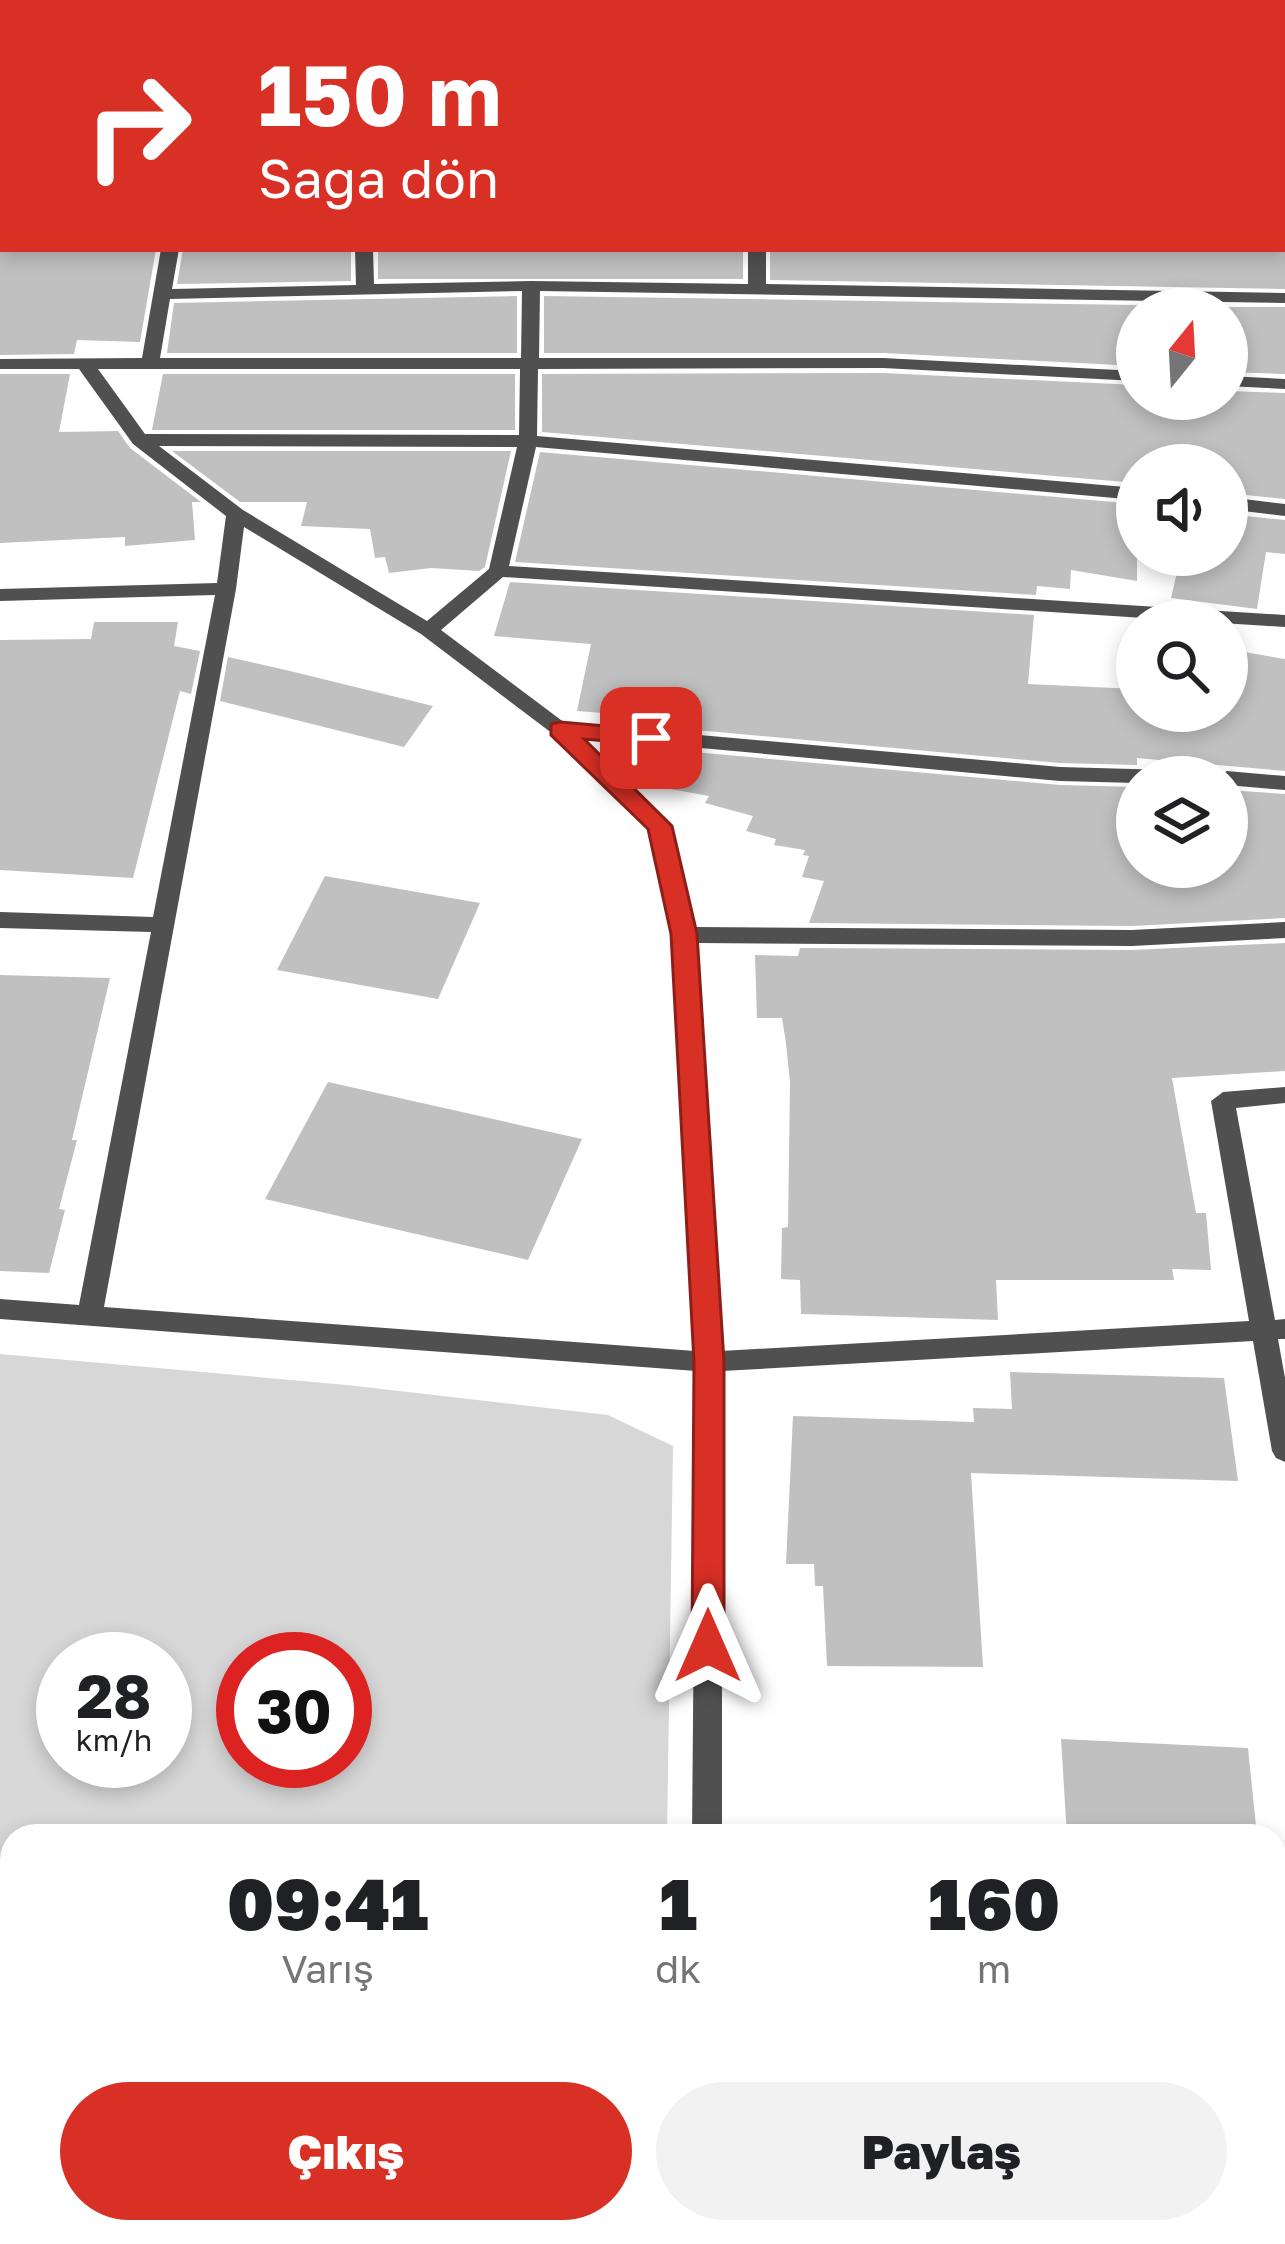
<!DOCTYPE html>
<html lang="tr">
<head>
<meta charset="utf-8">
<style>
	body { margin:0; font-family:"Golos Text",sans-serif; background:#f2f2f2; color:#202124; height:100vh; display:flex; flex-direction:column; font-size:45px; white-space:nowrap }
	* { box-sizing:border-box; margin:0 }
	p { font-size:39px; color:#757577 }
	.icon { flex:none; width:66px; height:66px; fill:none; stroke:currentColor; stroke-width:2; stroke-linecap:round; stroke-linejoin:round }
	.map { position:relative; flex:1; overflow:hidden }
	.sheet { position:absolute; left:0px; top:1824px; width:1287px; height:420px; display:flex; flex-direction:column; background:#fff; border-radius:36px 36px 0 0; box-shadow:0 6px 18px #0003 }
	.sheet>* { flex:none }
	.top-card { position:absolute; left:0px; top:0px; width:1287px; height:252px; box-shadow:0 6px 18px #0003; background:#d93025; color:#fff; overflow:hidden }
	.needle { width:78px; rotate:18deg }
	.controls { position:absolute; left:1116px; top:288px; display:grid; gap:24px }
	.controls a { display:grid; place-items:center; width:132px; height:132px; border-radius:50%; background:#fff; box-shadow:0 6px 18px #0003; font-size:60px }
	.speed { position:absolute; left:36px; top:1632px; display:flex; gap:24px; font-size:60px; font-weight:700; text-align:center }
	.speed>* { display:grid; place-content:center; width:156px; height:156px; border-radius:50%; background:#fff; box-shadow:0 6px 18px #0003; line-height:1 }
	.speed small { font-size:30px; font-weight:400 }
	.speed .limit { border:18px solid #d22; background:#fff; color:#111 }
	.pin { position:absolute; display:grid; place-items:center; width:102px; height:102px; color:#fff; margin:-51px; border-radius:24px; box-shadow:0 6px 18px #0006 }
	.me { position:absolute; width:132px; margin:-66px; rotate:0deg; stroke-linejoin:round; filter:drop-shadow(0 0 9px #0008) }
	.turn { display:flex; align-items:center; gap:42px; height:252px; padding:0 60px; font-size:54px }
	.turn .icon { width:156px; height:156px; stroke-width:2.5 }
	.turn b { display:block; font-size:84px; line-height:102px }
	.eta { display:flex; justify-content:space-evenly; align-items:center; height:204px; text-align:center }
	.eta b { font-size:72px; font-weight:800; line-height:84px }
	.button { display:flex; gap:24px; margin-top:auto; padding:24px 60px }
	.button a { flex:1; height:138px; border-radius:72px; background:#d93025; color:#fff; font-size:48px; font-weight:800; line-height:138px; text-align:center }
	.button a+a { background:#f2f2f2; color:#202124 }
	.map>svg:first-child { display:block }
	.green { fill:#d7d7d7; fill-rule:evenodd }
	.building { fill:#c0c0c0 }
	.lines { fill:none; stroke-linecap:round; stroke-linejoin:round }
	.minor { fill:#505050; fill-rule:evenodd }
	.route { fill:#d93025; stroke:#8d1f18; stroke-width:3 }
</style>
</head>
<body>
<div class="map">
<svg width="1285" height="2244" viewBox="0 0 1285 2244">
	<rect width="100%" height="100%" fill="#fff"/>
	<path class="green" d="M0,1354L347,1385L608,1415L673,1446L667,1836H12V2213H0ZM63,1659H165V1761H63ZM243,1659H345V1761H243Z"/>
	<g class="building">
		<polygon points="0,249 156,249 140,342 77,340 74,354 0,355"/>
		<polygon points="183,249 351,249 351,281 177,284"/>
		<polygon points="483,249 743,249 743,279 378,279 378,252"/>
		<polygon points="770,249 1285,249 1285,289 770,280"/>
		<polygon points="517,296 517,353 167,353 174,303"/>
		<polygon points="544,296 1137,305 1137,366 883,353 544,353"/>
		<polygon points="1227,307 1285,307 1285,374 1227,372"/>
		<polygon points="883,373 1137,385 1137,399 1227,399 1227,391 1285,393 1285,499 1227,493 1227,465 1137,465 1137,483 542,432 542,374"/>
		<polygon points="0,374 70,374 59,432 118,431 130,448 201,502 192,502 195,540 125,546 125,537 0,543"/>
		<polygon points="163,374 515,374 515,430 152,430"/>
		<polygon points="172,451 511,451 485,567 479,571 431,568 389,573 385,557 375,558 370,529 301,526 307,502 240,502"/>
		<polygon points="540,452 1137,504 1137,581 1071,570 1070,589 1037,586 1036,595 515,562"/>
		<polygon points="1227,514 1285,520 1285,554 1266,552 1257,609 1171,598 1181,555 1227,555"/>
		<polygon points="510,582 1034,615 1028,684 1137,689 1137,711 1227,711 1227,649 1285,659 1285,771 1137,758 1137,765 1060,763 652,726 654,717 577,711 591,644 494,636"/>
		<polygon points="94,622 178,622 174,646 200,651 191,694 180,691 133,878 0,870 0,640 91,639"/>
		<polygon points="228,657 290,671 433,706 404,747 220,701"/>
		<polygon points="649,748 1060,785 1137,787 1137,867 1227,867 1227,790 1285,794 1285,918 1132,926 809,923 824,881 802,877 809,856 803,855 805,850 774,845 776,839 746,831 753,816 705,803 709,796 643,784"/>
		<polygon points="325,876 480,903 438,999 277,970"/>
		<polygon points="1285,943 1285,1071 1172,1078 1196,1213 1206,1213 1211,1270 1172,1269 1174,1280 996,1280 998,1320 801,1314 800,1280 781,1279 782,1228 788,1227 790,1082 786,1043 782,1018 757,1018 755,955 798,956 800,948 1132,950"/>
		<polygon points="0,975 110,978 72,1140 77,1140 59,1209 65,1210 49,1273 0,1271"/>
		<polygon points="328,1082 582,1139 528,1260 265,1199"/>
		<polygon points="1010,1372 1224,1378 1238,1481 971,1473 983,1667 827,1666 823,1586 815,1586 814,1564 786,1564 793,1416 974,1422 973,1408 1012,1409"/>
		<polygon points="1061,1739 1248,1748 1257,1836 1067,1836"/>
	</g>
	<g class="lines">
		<g class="minor">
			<rect x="156" y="0" width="16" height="3"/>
			<polygon points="329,0 345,0 346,3 330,3"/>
			<polygon points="544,0 603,0 605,3 546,3"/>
			<rect x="692" y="0" width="16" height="3"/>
			<polygon points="760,0 853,0 758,3"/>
			<polygon points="995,0 1011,0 1012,3 996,3"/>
			<polygon points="1095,0 1111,0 1112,3 1096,3"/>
			<polygon points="1270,0 1285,0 1285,4 1270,3"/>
			<rect x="0" y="30" width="3" height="10"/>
			<rect x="1284" y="35" width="1" height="10"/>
			<rect x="1284" y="140" width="1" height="10"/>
			<rect x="0" y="175" width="3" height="10"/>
			<rect x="1284" y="204" width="1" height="10"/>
			<path d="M161,249H179L172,289L356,285L355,249H373L374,284L531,281L748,284V249H766V284L1285,293V303L540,291L539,358H883L1137,371V381L883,368L538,369L537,436L1137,488V500L536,447L509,566L1285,615V627L503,577L441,630L565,723L1060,767L1169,770L1180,777H1137V783L1060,781L581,737L671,826L694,927L1132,930L1285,922V938L1132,946L696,943L721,1351L1249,1321L1211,1101L1223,1092L1285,1087V1103L1236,1108L1275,1320L1285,1319V1339H1278L1285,1378V1462L1276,1458L1272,1451L1253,1341L722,1371V1836H692L696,1371L0,1319V1299L79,1305L151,932L0,928V912L153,917L215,595L0,601V589L217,583L226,516L133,444L79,369H0V359L142,358ZM522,291L521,358H160L170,299ZM98,369H520L519,435L145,434ZM159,446L517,447L489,569L427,621L243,510ZM244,527L421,634L553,734L650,828L673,935L695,1351L104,1307L236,589Z"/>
			<polygon points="1227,376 1285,379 1285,389 1227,386"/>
			<polygon points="1227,497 1285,504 1285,516 1227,509"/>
			<polygon points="1227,771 1285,776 1285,790 1227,785 1227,777 1217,777"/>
			<rect x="690" y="2232" width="32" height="12"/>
		</g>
	</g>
	<polygon class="route" points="560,722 651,730 663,738 651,745 584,739 672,826 697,934 724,1362 724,1646 719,1656 708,1660 696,1656 692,1646 694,1362 671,934 648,829 551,735 551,724"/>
</svg>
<div class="controls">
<a><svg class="needle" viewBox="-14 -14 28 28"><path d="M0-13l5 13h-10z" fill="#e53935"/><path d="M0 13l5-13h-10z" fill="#757577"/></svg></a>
<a><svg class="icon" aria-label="sound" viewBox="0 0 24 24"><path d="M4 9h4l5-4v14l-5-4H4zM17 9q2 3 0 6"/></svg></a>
<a><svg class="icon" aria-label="search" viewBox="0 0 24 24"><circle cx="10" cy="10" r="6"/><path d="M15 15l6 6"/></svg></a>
<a><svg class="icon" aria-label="layers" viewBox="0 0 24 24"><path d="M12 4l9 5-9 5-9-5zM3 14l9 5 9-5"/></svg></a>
</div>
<div class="speed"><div>28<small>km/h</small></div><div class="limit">30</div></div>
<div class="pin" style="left:651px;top:738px;background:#d93025"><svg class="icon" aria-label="arrive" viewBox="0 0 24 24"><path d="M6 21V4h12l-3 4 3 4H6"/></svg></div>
<svg class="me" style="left:708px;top:1646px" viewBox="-20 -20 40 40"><path d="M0-17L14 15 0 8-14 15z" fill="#d93025" stroke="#fff" stroke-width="4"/></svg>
<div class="top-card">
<div class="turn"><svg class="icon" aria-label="right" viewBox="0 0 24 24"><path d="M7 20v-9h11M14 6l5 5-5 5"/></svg><div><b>150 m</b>Sağa dön</div></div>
</div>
<section class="sheet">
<div class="eta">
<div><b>09:41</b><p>Varış</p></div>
<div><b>1</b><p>dk</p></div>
<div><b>160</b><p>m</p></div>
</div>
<div class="button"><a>Çıkış</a><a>Paylaş</a></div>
</section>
</div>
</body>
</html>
